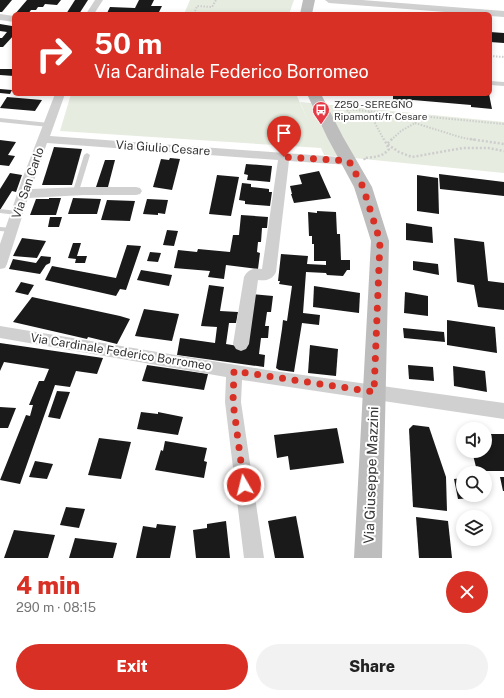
<!DOCTYPE html>
<html lang="en">
<head>
<meta charset="utf-8">
<style>
	body { margin:0; font-family:"Public Sans",sans-serif; background:#f2f2f2; color:#222; height:100vh; display:flex; flex-direction:column; font-size:15px; white-space:nowrap }
	* { box-sizing:border-box; margin:0 }
	p { font-size:13px; color:#767676 }
	.icon { flex:none; width:22px; height:22px; fill:none; stroke:currentColor; stroke-width:2; stroke-linecap:round; stroke-linejoin:round }
	.map { position:relative; height:558px; overflow:hidden }
	.panel { display:flex; flex-direction:column; background:#fff; flex:1 }
	.panel>* { flex:none }
	.hud { position:absolute; left:12px; top:12px; width:480px; height:84px; border-radius:6px; box-shadow:0 2px 6px #0003; background:#d93025; color:#fff; overflow:hidden }
	.fabs { position:absolute; left:456px; top:422px; display:grid; gap:8px }
	.fabs a { display:grid; place-items:center; width:36px; height:36px; border-radius:50%; background:#fff; box-shadow:0 2px 6px #0003; font-size:20px }
	.pin { position:absolute; display:grid; place-items:center; width:34px; height:34px; color:#fff; margin:-41px -17px; border-radius:50% 50% 50% 0; rotate:-45deg; box-shadow:0 0 4px #0007 }
	.pin .icon { rotate:45deg }
	.me { position:absolute; width:44px; margin:-22px; rotate:352deg; stroke-linejoin:round; filter:drop-shadow(0 0 3px #0008) }
	.turn { display:flex; align-items:center; gap:14px; height:84px; padding:0 16px; font-size:18px }
	.turn .icon { width:52px; height:52px; stroke-width:2.5 }
	.turn b { display:block; font-size:28px; line-height:34px }
	.round { display:grid; place-items:center; flex:none; width:42px; height:42px; border-radius:21px; background:#f2f2f2 }
	.overview { display:flex; align-items:center; justify-content:space-between; height:68px; padding:0 16px }
	h1 { font-size:24px; font-weight:800; line-height:30px; color:#d93025 }
	.cta { display:flex; gap:8px; margin-top:auto; padding:8px 16px }
	.cta a { flex:1; height:46px; border-radius:24px; background:#d93025; color:#fff; font-size:16px; font-weight:800; line-height:46px; text-align:center }
	.cta a+a { background:#f2f2f2; color:#222 }
	.map>svg:first-child { display:block }
	.green { fill:#e6ecdf }
	.building { fill:#1a1a1a }
	.lines { fill:none; stroke-linecap:round; stroke-linejoin:round }
	.path-far1 { stroke:#cdcdcd; stroke-width:2; stroke-dasharray:1.5 1.5; stroke-linecap:butt }
	.path { stroke:#cdcdcd; stroke-width:2.5; stroke-dasharray:2 2; stroke-linecap:butt }
	.lane { fill:#d0d0d0; fill-rule:evenodd }
	.street { fill:#d0d0d0; fill-rule:evenodd }
	.secondary { fill:#bdbdbd; fill-rule:evenodd }
	.route { stroke:#d93025; stroke-width:7; stroke-dasharray:0 12.6 }
	.labels { text-anchor:middle; stroke-width:4; stroke-linejoin:round; paint-order:stroke }
	.far-poi-label { font-size:10px; fill:#333; stroke:#fff; text-anchor:start }
	.street-label { font-size:12px; fill:#333; stroke:#fff }
	.near-street-label { font-size:14px; fill:#333; stroke:#fff }
</style>
</head>
<body>
<div class="map">
<svg width="504" height="558" viewBox="0 0 504 558">
	<rect width="100%" height="100%" fill="#fff"/>
	<g class="green">
		<polygon points="190,0 294,0 289,14 184,14"/>
		<polygon points="71,94 296,94 311,127 300,102 504,122 504,173 324,155 321,148 60,131"/>
	</g>
	<g class="building">
		<polygon points="0,0 12,0 2,12 0,12"/>
		<polygon points="27,0 61,0 57,5 45,4 43,7 38,7 36,10 31,10 28,14 15,14"/>
		<polygon points="75,0 88,0 79,14 66,14"/>
		<polygon points="139,0 154,0 151,6 162,6 158,14 107,13 110,7 135,8"/>
		<polygon points="0,24 12,26 14,24 14,35 3,47 0,47 0,38 2,38 7,32 0,31"/>
		<polygon points="490,32 504,33 504,43 490,42"/>
		<polygon points="14,66 14,76 0,75 0,69 13,69"/>
		<polygon points="0,89 12,90 10,94 0,93"/>
		<polygon points="393,94 489,94 492,109 471,107 471,105 413,100 413,102 393,100"/>
		<polygon points="7,97 42,100 35,111 0,108"/>
		<polygon points="0,140 16,142 8,155 15,156 9,166 0,165"/>
		<polygon points="54,147 82,149 72,185 42,185"/>
		<polygon points="170,158 180,159 172,190 153,187 161,159 169,160"/>
		<polygon points="105,160 115,160 108,187 96,187"/>
		<polygon points="246,164 272,166 270,182 247,180 248,175 244,174"/>
		<polygon points="319,171 331,198 294,203 291,194 292,194 290,186 302,184 299,175"/>
		<polygon points="10,173 22,175 16,192 12,191 0,210 0,189"/>
		<polygon points="439,174 504,182 504,196 440,189"/>
		<polygon points="217,175 239,177 231,216 209,214"/>
		<polygon points="417,175 438,178 439,214 417,211"/>
		<polygon points="242,183 251,184 251,187 269,189 269,192 272,192 270,206 245,204 245,201 239,200"/>
		<polygon points="49,198 61,198 56,215 30,215 36,199 49,199"/>
		<polygon points="73,198 101,199 97,214 68,214"/>
		<polygon points="147,199 168,200 165,214 158,213 158,215 143,214"/>
		<polygon points="107,200 135,201 130,221 101,220"/>
		<polygon points="317,211 336,212 337,234 340,234 341,260 350,260 350,270 347,270 343,276 327,275 326,273 306,272 303,313 320,315 319,325 302,323 294,372 279,370 276,368 282,329 283,320 287,321 292,286 279,284 280,281 278,281 281,254 308,256 307,264 326,265 326,261 314,261 314,244 312,244 312,236 309,236 308,212 317,213"/>
		<polygon points="241,215 268,217 267,228 262,228 261,242 258,242 257,252 260,253 258,269 226,265 224,279 208,277 210,271 174,268 178,250 197,252 198,249 230,252 233,235 239,235"/>
		<polygon points="50,217 62,217 59,227 48,227"/>
		<polygon points="406,223 432,227 433,243 406,240"/>
		<polygon points="167,230 178,231 174,246 163,245"/>
		<polygon points="22,238 46,241 37,258 13,256"/>
		<polygon points="454,238 484,242 488,281 504,283 504,310 478,307 474,285 457,282"/>
		<polygon points="73,243 81,243 77,256 87,256 85,263 75,263 76,259 68,258"/>
		<polygon points="127,245 141,246 126,290 120,289 116,296 45,280 52,266 116,278"/>
		<polygon points="150,252 161,253 158,262 147,261"/>
		<polygon points="41,256 51,257 50,263 46,265 40,274 9,269 13,259 36,263"/>
		<polygon points="413,261 438,264 439,275 413,270"/>
		<polygon points="141,270 172,275 169,286 137,280"/>
		<polygon points="21,282 34,285 28,295 15,292"/>
		<polygon points="209,285 224,287 220,311 238,312 236,323 229,323 226,344 238,346 252,294 273,296 271,312 267,312 265,326 269,326 268,338 261,338 259,354 265,355 264,367 177,355 180,338 215,343 217,327 201,326"/>
		<polygon points="314,286 360,293 359,313 313,307"/>
		<polygon points="405,292 428,296 428,316 404,313"/>
		<polygon points="32,297 120,316 130,319 117,344 88,337 87,339 13,322"/>
		<polygon points="144,309 179,314 172,341 135,336"/>
		<polygon points="447,320 495,327 497,353 447,345"/>
		<polygon points="403,328 444,332 445,342 404,338"/>
		<polygon points="0,343 103,358 97,374 76,371 70,387 55,385 20,484 0,480 26,415 30,416 33,405 29,405 39,381 44,381 49,369 4,362 0,371"/>
		<polygon points="310,345 338,349 336,376 308,373"/>
		<polygon points="147,365 208,374 204,390 142,381"/>
		<polygon points="408,365 433,367 434,381 409,379"/>
		<polygon points="453,366 485,371 487,392 454,386"/>
		<polygon points="57,391 70,392 60,419 48,417"/>
		<polygon points="0,407 16,408 8,428 0,428"/>
		<polygon points="141,412 158,414 158,412 183,417 178,435 137,429"/>
		<polygon points="413,425 429,427 446,477 447,511 413,507 409,429"/>
		<polygon points="337,428 344,463 290,470 288,456 277,458 274,435"/>
		<polygon points="485,434 504,434 504,471 477,471 472,451 485,451"/>
		<polygon points="99,438 131,442 121,479 88,475"/>
		<polygon points="165,441 207,448 204,461 207,462 204,478 155,470 161,450 163,451"/>
		<polygon points="35,461 53,464 47,479 29,477"/>
		<polygon points="500,477 504,477 504,491 503,491"/>
		<polygon points="463,478 463,495 474,495 475,498 458,499 454,479"/>
		<polygon points="66,507 85,509 79,528 60,525"/>
		<polygon points="296,516 304,558 275,558 268,521"/>
		<polygon points="416,517 448,521 452,558 419,558"/>
		<polygon points="226,521 230,558 196,558 193,530 207,528 207,524"/>
		<polygon points="157,524 176,526 170,558 136,558 143,526 156,528"/>
		<polygon points="14,530 55,535 48,558 4,558"/>
		<polygon points="75,538 117,543 113,558 69,558"/>
	</g>
	<g class="lines">
		<g class="path-far1">
			<polyline points="194,14 197,6 212,7 216,0"/>
			<polyline points="490,56 504,57"/>
			<polyline points="335,108 504,124"/>
			<polyline points="347,110 352,117"/>
			<polyline points="369,112 384,140"/>
			<polyline points="415,123 463,138 476,140"/>
			<polyline points="391,140 401,131 415,123 415,115"/>
		</g>
		<g class="path">
			<polyline points="392,139 387,144 399,152 412,157 463,148 488,148 504,151"/>
			<polyline points="470,139 504,144"/>
			<path d="M365,160L364,158C374,157 383,157 389,149L384,139"/>
		</g>
		<g class="lane">
			<polygon points="490,81 504,82 504,86 490,85"/>
			<polygon points="0,118 49,123 52,125 49,127 0,122"/>
			<polygon points="87,153 90,155 79,191 76,193 74,193 73,191 84,155"/>
			<polygon points="0,209 17,211 20,213 17,215 0,213"/>
			<polygon points="0,227 12,228 15,230 12,232 0,231"/>
		</g>
		<g class="street">
			<polygon points="95,0 103,0 94,14 86,14"/>
			<polygon points="325,0 362,0 504,11 504,17 490,16 490,14 471,14 329,3"/>
			<polygon points="0,14 14,16 14,22 0,20"/>
			<path d="M55,94H65L50,136L353,158L355,161L353,164L349,165L289,161L276,272C272,280 266,281 258,280L249,344L246,349L241,351L236,349L233,344L244,277C248,269 254,268 262,269L278,160L47,143L31,189L84,187H136L140,188L142,191L140,194L136,195H84L28,198L7,264L5,268L0,269V244L23,177Z"/>
			<polygon points="0,326 267,370 504,403 504,419 242,380 241,402 264,558 244,558 225,402 226,377 0,338"/>
		</g>
		<g class="secondary">
			<polygon points="303,0 315,0 312,14 300,14"/>
			<polygon points="307,94 321,94 343,137 372,187 389,241 382,558 354,558 371,241 354,187 327,137"/>
		</g>
	</g>
	<g class="lines">
		<polyline class="route" points="244,485 233,402 234,371 374,392 380,241 363,187 349,161 284,157"/>
	</g>
	<defs>
		<symbol id="bus-pin" viewBox="-11 -11 22 30"><path d="M0 17L-7.5 6A9.5 9.5 0 1 1 7.5 6Z" fill="#e63946" stroke="#fff"/><path d="M-5-6H5V4H4V6H2V4H-2V6H-4V4H-5ZM-3.5-4V0h7V-4ZM-3.5 1.2v1.5H-2V1.2ZM2 1.2v1.5H3.5V1.2Z" fill="#fff"/></symbol>
	</defs>
	<g fill-rule="evenodd">
		<use href="#bus-pin" x="311" y="100" width="20" height="27"/>
	</g>
	<g class="labels">
		<g class="far-poi-label">
			<text x="334" y="108">Z250 - SEREGNO<tspan x="334" dy="12">Ripamonti/fr Cesare</tspan></text>
		</g>
		<g class="street-label">
			<text transform="translate(163 148) rotate(4)" y="4">Via Giulio Cesare</text>
			<text transform="translate(28 183) rotate(-71)" y="4">Via San Carlo</text>
			<text transform="translate(121 352) rotate(9)" y="4">Via Cardinale Federico Borromeo</text>
		</g>
		<g class="near-street-label">
			<text transform="translate(371 475) rotate(-88)" y="5">Via Giuseppe Mazzini</text>
		</g>
	</g>
</svg>
<div class="fabs">
<a><svg class="icon" aria-label="sound" viewBox="0 0 24 24"><path d="M4 9h4l5-4v14l-5-4H4zM17 9q2 3 0 6"/></svg></a>
<a><svg class="icon" aria-label="search" viewBox="0 0 24 24"><circle cx="10" cy="10" r="6"/><path d="M15 15l6 6"/></svg></a>
<a><svg class="icon" aria-label="layers" viewBox="0 0 24 24"><path d="M12 4l9 5-9 5-9-5zM3 14l9 5 9-5"/></svg></a>
</div>
<div class="pin" style="left:284px;top:157px;background:#d93025"><svg class="icon" aria-label="arrive" viewBox="0 0 24 24"><path d="M6 21V4h12l-3 4 3 4H6"/></svg></div>
<svg class="me" style="left:244px;top:485px" viewBox="-20 -20 40 40"><circle r="17" fill="#d93025" stroke="#fff" stroke-width="3"/><path d="M0-11L8 9 0 5-8 9z" fill="#fff"/></svg>
<div class="hud">
<div class="turn"><svg class="icon" aria-label="right" viewBox="0 0 24 24"><path d="M7 20v-9h11M14 6l5 5-5 5"/></svg><div><b>50 m</b>Via Cardinale Federico Borromeo</div></div>
</div>
</div>
<section class="panel">
<div class="overview"><div><h1>4 min</h1><p>290 m · 08:15</p></div><a class="round" style="background:#d93025;color:#fff"><svg class="icon" aria-label="close" viewBox="0 0 24 24"><path d="M6 6l12 12M18 6L6 18"/></svg></a></div>
<div class="cta"><a>Exit</a><a>Share</a></div>
</section>
</body>
</html>
